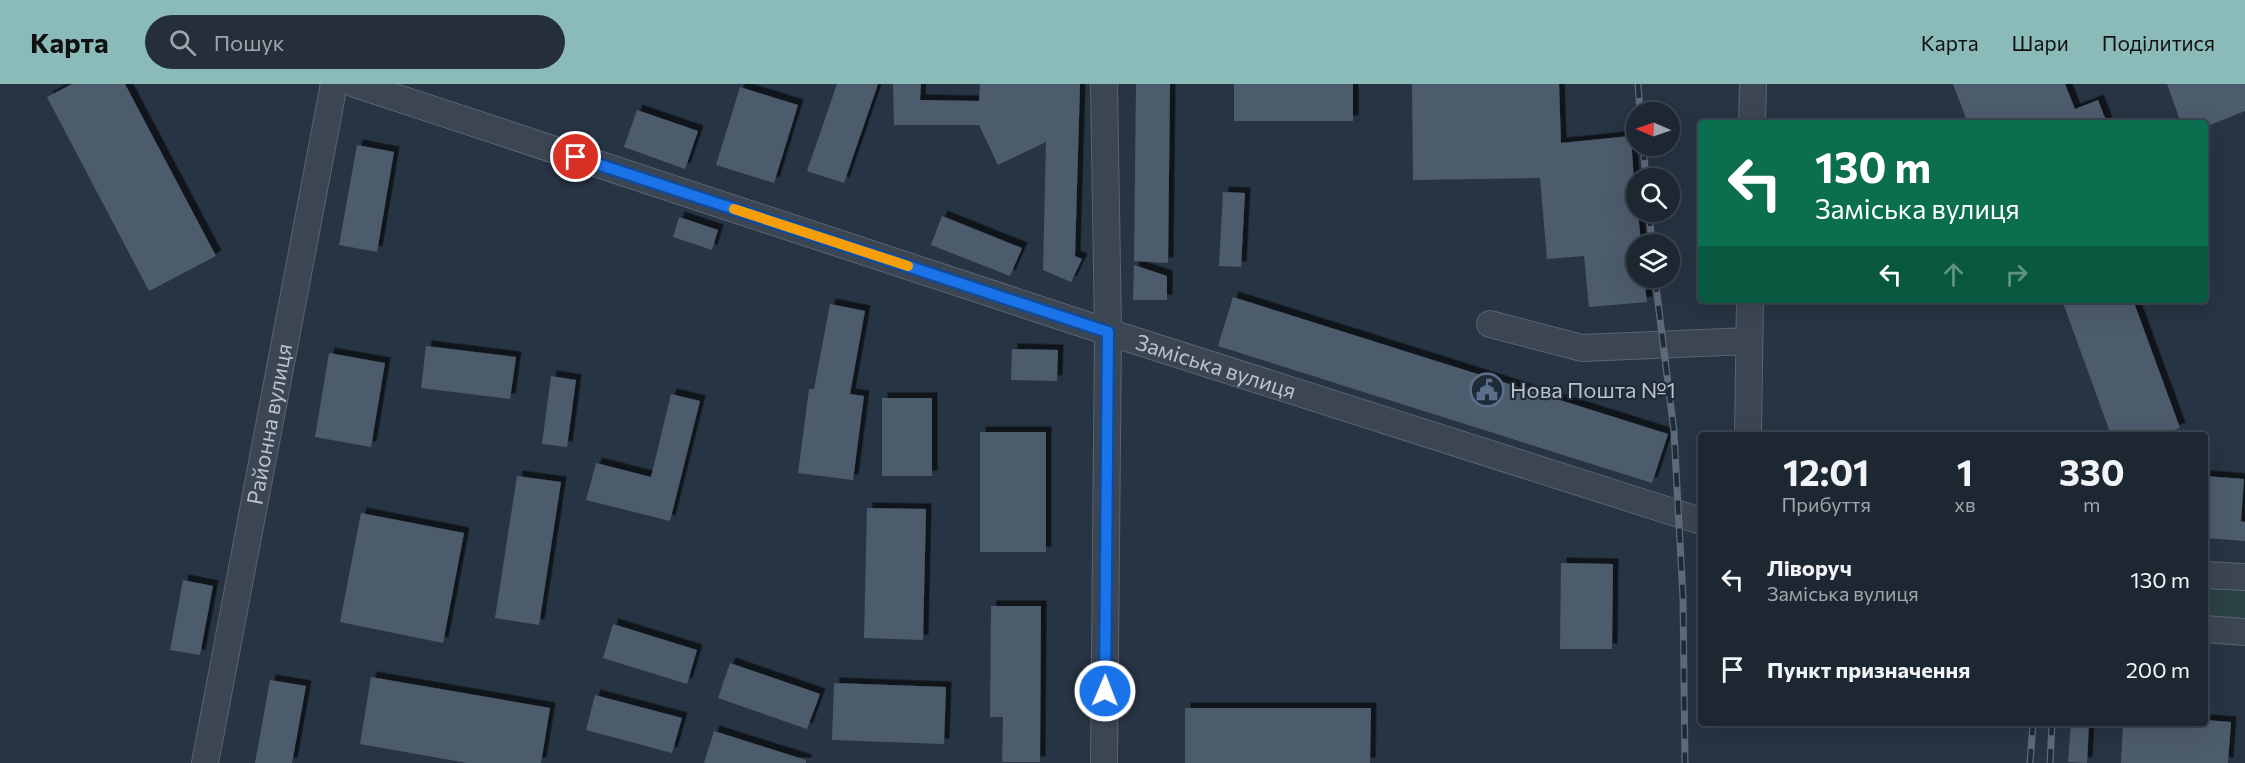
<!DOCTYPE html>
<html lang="uk">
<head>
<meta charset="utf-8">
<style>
	body { margin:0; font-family:Commissioner,sans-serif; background:#252f3a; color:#f1f3f6; height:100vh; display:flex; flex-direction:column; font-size:22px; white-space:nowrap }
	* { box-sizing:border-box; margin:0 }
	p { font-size:20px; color:#a0a5ac }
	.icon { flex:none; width:33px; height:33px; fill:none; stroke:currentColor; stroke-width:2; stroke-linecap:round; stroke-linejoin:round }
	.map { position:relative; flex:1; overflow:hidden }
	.sheet { position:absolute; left:1698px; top:348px; width:510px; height:294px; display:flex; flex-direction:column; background:#1d2732; border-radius:6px; box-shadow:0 6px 24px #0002,0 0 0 2px #3b444d }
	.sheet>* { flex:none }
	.guide { position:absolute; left:1698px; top:36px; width:510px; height:183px; border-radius:6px; box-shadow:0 6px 24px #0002,0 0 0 2px #3b444d; background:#0b6e4f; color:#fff; overflow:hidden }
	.needle { width:39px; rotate:272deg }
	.fabs { position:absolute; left:1626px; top:18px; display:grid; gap:12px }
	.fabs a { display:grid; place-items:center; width:54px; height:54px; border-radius:50%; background:#1d2732; box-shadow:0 6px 24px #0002,0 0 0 2px #3b444d; font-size:30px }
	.pin { position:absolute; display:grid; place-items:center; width:51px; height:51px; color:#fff; margin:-26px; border:3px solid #fff; border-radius:50%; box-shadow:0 2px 6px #0007 }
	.me { position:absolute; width:66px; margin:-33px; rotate:1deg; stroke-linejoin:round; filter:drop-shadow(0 0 4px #0008) }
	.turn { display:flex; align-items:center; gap:21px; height:126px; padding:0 18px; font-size:27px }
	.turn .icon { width:78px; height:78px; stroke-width:2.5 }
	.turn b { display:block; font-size:42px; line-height:51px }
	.lanes { display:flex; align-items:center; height:57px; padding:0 18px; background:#0003; justify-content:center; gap:30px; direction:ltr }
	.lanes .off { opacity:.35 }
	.eta { display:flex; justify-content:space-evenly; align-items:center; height:102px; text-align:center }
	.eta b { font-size:36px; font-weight:700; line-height:42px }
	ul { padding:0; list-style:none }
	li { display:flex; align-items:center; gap:18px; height:90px; padding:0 18px }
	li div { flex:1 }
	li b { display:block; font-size:22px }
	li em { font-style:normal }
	header { display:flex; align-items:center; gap:36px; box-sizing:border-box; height:84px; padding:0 30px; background:#8bbbb9; color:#111 }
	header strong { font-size:28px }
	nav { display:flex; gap:33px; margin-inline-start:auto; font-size:21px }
	.search { width:420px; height:54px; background:#252f3a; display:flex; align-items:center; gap:15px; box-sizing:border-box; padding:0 21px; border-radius:33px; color:#a0a5ac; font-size:22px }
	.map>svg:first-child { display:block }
	.green { fill:#2a4244 }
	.building { fill:#4e5b6c; filter:url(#shadow) }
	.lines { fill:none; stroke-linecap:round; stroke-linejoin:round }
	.minor-casing { stroke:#5a6470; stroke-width:28 }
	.minor { stroke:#3c4653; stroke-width:26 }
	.rail-casing { stroke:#5e6a7a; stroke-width:7 }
	.rail { stroke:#202b38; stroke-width:4.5; stroke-dasharray:14; stroke-linecap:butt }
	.route-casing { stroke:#114b97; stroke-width:15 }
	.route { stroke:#1a73e8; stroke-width:10 }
	.slow { stroke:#f59e0b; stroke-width:10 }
	.labels { text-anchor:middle; stroke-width:4.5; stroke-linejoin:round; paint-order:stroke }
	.street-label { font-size:22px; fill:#b9c1cc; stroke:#202b38 }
	.poi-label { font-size:22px; fill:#b9c1cc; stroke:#202b38; text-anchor:start }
</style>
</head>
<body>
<header>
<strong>Карта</strong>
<div class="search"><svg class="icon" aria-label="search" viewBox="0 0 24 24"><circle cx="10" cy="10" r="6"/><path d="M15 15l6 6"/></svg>Пошук</div>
<nav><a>Карта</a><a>Шари</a><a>Поділитися</a></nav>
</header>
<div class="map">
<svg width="2245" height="679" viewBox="0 0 2245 679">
	<defs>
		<filter id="shadow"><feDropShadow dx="5.5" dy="-5.5" stdDeviation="0" flood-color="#0009"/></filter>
	</defs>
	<rect width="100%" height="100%" fill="#273443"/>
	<polygon class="green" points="2205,502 2245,505 2245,539 2205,536"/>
	<g class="building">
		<polygon points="72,0 125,0 216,172 149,207 47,13"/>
		<polygon points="837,0 878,0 844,99 807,87"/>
		<polygon points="893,0 921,0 920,16 979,17 980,0 1080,0 1075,172 1082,175 1071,198 1043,186 1046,58 998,81 979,41 894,41"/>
		<polygon points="1136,0 1170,0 1168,179 1134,177"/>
		<rect x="1234" y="0" width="119" height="37"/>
		<polygon points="1412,0 1559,0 1561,59 1631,52 1636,128 1638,128 1641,160 1636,160 1636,194 1644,194 1647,218 1589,223 1584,172 1547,175 1540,94 1413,96"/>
		<polygon points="1953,0 2065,0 2075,25 2098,16 2107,39 1968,39"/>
		<polygon points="2167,0 2245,0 2245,27 2205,43 2205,39 2181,39"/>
		<polygon points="740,3 798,21 774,99 716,81"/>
		<polygon points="637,26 698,47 685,85 624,63"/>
		<polygon points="357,61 394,68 377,168 339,161"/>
		<polygon points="1223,108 1245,109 1241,183 1219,182"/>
		<polygon points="942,132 1022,164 1010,192 931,161"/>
		<polygon points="679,133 718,146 712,166 673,153"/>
		<polygon points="1134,181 1167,192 1167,216 1133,216"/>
		<polygon points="1233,213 1668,350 1652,399 1218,262"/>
		<polygon points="2062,216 2133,216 2180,344 2161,351 2111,351"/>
		<polygon points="830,220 865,227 850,310 864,312 853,396 798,389 809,305 814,305"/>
		<polygon points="426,262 516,273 510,315 421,304"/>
		<polygon points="1012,265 1058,266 1057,297 1011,296"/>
		<polygon points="329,269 385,279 371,363 315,353"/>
		<polygon points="551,292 576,296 567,363 542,360"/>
		<polygon points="671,310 700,317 670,437 586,416 596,379 651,393"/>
		<rect x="882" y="314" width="50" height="78"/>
		<rect x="980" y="348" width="66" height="120"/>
		<polygon points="517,392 561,398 539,541 495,534"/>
		<polygon points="2205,392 2244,395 2241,437 2245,438 2245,457 2205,454"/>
		<polygon points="867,424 926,425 923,556 864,554"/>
		<polygon points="361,429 464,449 443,559 340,538"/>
		<polygon points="1561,479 1613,480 1612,565 1560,565"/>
		<polygon points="183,496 213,502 200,571 170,566"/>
		<polygon points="991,522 1041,522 1040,678 1002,678 1003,633 990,633"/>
		<polygon points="613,540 697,566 687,600 603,574"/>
		<polygon points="730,579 820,610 807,645 718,614"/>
		<polygon points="371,593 550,624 541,679 467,679 360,660"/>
		<polygon points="270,596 306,602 292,679 255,679"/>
		<polygon points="834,599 946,603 944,660 832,656"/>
		<polygon points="595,611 682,634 672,669 586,646"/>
		<polygon points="1185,624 1371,624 1370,679 1185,679"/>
		<polygon points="2205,636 2231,638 2228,679 2121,679 2123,639 2205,639"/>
		<polygon points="2071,639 2089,639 2087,679 2068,678"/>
		<polygon points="714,647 806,676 806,679 704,679"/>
	</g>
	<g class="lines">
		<defs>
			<g id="minor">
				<path id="s1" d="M355,0L1108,248L1701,437"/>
				<polyline points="1104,0 1108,248 1104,679"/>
				<polyline points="1752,39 1753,0"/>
				<polyline points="1490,240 1582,264 1749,257"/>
				<polyline points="1748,351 1750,216"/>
				<polyline points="2205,491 2245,493"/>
				<polyline points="2205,545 2245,548"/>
				<path id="s2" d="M205,679L334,0"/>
			</g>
		</defs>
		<use href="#minor" class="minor-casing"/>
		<use href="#minor" class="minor"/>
		<defs>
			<g id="rail">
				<polyline points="1638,0 1640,28"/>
				<polyline points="1643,62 1646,94"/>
				<polyline points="1649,128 1652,160"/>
				<polyline points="1655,194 1674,348 1683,514 1685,679"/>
				<polyline points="2030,679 2033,639"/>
				<polyline points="2050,679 2052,639"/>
			</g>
		</defs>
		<use href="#rail" class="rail-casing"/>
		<use href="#rail" class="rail"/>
	</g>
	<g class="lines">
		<defs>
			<polyline id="route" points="576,73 1108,248 1105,607"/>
		</defs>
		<use href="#route" class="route-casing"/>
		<use href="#route" class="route"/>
		<polyline class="slow" points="734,125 908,182"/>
	</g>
	<defs>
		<symbol id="civic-ring" viewBox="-11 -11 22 22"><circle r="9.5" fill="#202b38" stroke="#5c6f8a" stroke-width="1.5"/><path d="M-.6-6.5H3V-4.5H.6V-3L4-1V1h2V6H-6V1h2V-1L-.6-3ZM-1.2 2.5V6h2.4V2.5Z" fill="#5c6f8a"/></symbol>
	</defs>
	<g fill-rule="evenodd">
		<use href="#civic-ring" x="1468" y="287" width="38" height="38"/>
	</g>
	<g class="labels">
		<g class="street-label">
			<text dy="8" stroke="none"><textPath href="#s1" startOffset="906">Заміська вулиця</textPath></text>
			<text dy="8" stroke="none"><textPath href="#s2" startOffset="345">Районна вулиця</textPath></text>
		</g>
		<g class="poi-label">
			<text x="1510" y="314">Нова Пошта №1</text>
		</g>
	</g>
</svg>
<div class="fabs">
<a><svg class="needle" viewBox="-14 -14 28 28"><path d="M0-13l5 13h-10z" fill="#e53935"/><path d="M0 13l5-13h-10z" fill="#a0a5ac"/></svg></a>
<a><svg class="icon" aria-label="search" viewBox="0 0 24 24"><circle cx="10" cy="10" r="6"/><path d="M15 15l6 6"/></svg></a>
<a><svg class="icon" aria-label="layers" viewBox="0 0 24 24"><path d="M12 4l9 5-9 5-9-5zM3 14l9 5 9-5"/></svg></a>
</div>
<div class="pin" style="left:576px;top:73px;background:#d93025"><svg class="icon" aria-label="arrive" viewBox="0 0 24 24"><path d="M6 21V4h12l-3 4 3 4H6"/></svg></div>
<svg class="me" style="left:1105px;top:607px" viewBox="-20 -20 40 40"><circle r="17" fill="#1a73e8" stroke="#fff" stroke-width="3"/><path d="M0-11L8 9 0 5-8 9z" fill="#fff"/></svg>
<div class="guide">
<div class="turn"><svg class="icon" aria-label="left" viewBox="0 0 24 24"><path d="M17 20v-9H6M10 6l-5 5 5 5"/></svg><div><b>130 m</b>Заміська вулиця</div></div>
<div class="lanes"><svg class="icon" aria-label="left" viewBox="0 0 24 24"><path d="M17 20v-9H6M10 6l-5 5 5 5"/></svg><svg class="icon off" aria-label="ahead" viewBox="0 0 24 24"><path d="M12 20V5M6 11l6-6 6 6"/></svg><svg class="icon off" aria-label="right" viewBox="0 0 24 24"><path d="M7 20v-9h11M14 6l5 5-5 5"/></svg></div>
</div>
<section class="sheet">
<div class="eta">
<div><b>12:01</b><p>Прибуття</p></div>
<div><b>1</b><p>хв</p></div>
<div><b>330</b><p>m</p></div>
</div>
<ul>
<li><svg class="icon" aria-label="left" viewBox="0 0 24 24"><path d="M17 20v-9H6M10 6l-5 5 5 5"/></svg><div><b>Ліворуч</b><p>Заміська вулиця</p></div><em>130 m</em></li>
<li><svg class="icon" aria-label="arrive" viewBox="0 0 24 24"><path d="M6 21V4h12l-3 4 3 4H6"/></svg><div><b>Пункт призначення</b></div><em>200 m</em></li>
</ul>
</section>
</div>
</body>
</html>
